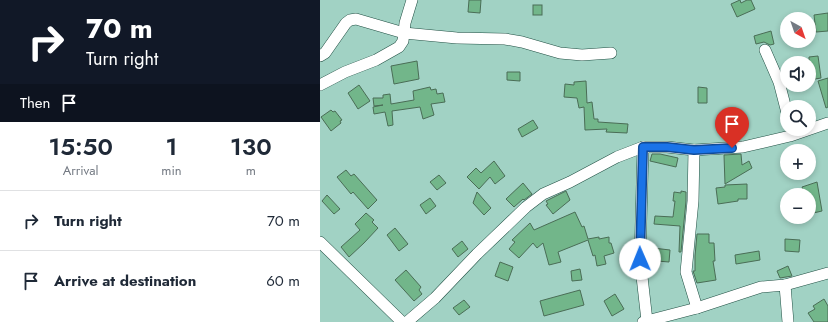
<!DOCTYPE html>
<html lang="en">
<head>
<meta charset="utf-8">
<style>
	body { margin:0; font-family:Jost,sans-serif; background:#f6f6f7; color:#1f2937; height:100vh; display:flex; flex-direction:column; font-size:15px; white-space:nowrap }
	* { box-sizing:border-box; margin:0 }
	p { font-size:13px; color:#747a83 }
	.icon { flex:none; width:22px; height:22px; fill:none; stroke:currentColor; stroke-width:2; stroke-linecap:round; stroke-linejoin:round }
	.map { position:relative; flex:1; overflow:hidden }
	.drawer { display:flex; flex-direction:column; background:#fff; width:320px }
	.drawer>* { flex:none }
	.hud { background:#111827; color:#fff; overflow:hidden }
	.needle { width:26px; rotate:140deg }
	.buttons { position:absolute; left:460px; top:12px; display:grid; gap:8px }
	.buttons a { display:grid; place-items:center; width:36px; height:36px; border-radius:50%; background:#fff; box-shadow:0 2px 6px #0003; font-size:20px }
	.pin { position:absolute; display:grid; place-items:center; width:34px; height:34px; color:#fff; margin:-41px -17px; border-radius:50% 50% 50% 0; rotate:-45deg; box-shadow:0 0 4px #0007 }
	.pin .icon { rotate:45deg }
	.me { position:absolute; width:44px; margin:-22px; rotate:359deg; stroke-linejoin:round; filter:drop-shadow(0 0 3px #0008) }
	.turn { display:flex; align-items:center; gap:14px; height:84px; padding:0 20px; font-size:18px }
	.turn .icon { width:52px; height:52px; stroke-width:2.5 }
	.turn b { display:block; font-size:28px; line-height:34px }
	.then { display:flex; align-items:center; height:38px; padding:0 20px; background:#0003; gap:8px; font-size:15px }
	.eta { display:flex; justify-content:space-evenly; align-items:center; height:68px; text-align:center }
	.eta b { font-size:24px; font-weight:600; line-height:28px }
	ul { padding:0; list-style:none }
	li { display:flex; align-items:center; gap:12px; height:60px; padding:0 20px; border-top:1px solid #e0e1e3 }
	li div { flex:1 }
	li b { display:block; font-size:15px }
	li em { font-style:normal }
	main { display:flex; flex:1; min-height:0 }
	.map>svg:first-child { display:block }
	.building { fill:#72b68a; stroke:#4a6d56 }
	.lines { fill:none; stroke-linecap:round; stroke-linejoin:round }
	.minor-casing { stroke:#215044; stroke-width:12 }
	.minor { stroke:#fff; stroke-width:11 }
	.route-casing { stroke:#114b97; stroke-width:10 }
	.route { stroke:#1a73e8; stroke-width:7 }
</style>
</head>
<body>
<main>
<section class="drawer">
<div class="hud">
<div class="turn"><svg class="icon" aria-label="right" viewBox="0 0 24 24"><path d="M7 20v-9h11M14 6l5 5-5 5"/></svg><div><b>70 m</b>Turn right</div></div>
<div class="then">Then<svg class="icon" aria-label="arrive" viewBox="0 0 24 24"><path d="M6 21V4h12l-3 4 3 4H6"/></svg></div>
</div>
<div class="eta">
<div><b>15:50</b><p>Arrival</p></div>
<div><b>1</b><p>min</p></div>
<div><b>130</b><p>m</p></div>
</div>
<ul>
<li><svg class="icon" aria-label="right" viewBox="0 0 24 24"><path d="M7 20v-9h11M14 6l5 5-5 5"/></svg><div><b>Turn right</b></div><em>70 m</em></li>
<li><svg class="icon" aria-label="arrive" viewBox="0 0 24 24"><path d="M6 21V4h12l-3 4 3 4H6"/></svg><div><b>Arrive at destination</b></div><em>60 m</em></li>
</ul>
</section>
<div class="map">
<svg width="508" height="322" viewBox="0 0 508 322">
	<rect width="100%" height="100%" fill="#a1d2c4"/>
	<g class="building">
		<polygon points="149,0 161,0 160,13 148,12"/>
		<polygon points="420,0 421,3 427,0 431,0 435,9 417,17 411,4"/>
		<rect x="213" y="5" width="9" height="10"/>
		<polygon points="508,13 508,31 496,32 494,15"/>
		<polygon points="451,31 454,44 450,45 444,42 436,44 434,36"/>
		<polygon points="498,56 501,78 489,80 489,57"/>
		<polygon points="97,61 99,79 74,84 71,66"/>
		<polygon points="187,72 200,72 200,81 187,80"/>
		<polygon points="508,78 508,107 506,108 498,81"/>
		<polygon points="266,81 267,103 272,102 274,119 278,119 278,122 308,124 307,133 286,132 287,129 265,130 264,107 259,108 257,98 244,97 245,84 254,85 254,82"/>
		<polygon points="39,85 50,101 38,109 28,93"/>
		<polygon points="110,87 111,90 116,89 117,94 123,93 125,102 111,104 114,115 103,119 100,107 72,111 73,125 68,126 65,112 54,114 53,107 63,105 54,106 53,98 63,98 63,95 70,94 71,104 94,100 93,91"/>
		<polygon points="378,87 387,88 387,103 378,103"/>
		<polygon points="11,110 13,112 15,111 22,120 20,121 21,123 11,131 1,117"/>
		<polygon points="213,120 218,128 202,137 198,129"/>
		<polygon points="332,154 340,154 358,158 356,167 330,161"/>
		<polygon points="421,154 422,165 429,161 432,168 405,184 404,155"/>
		<polygon points="174,161 185,176 175,184 170,177 159,189 147,177 156,168 161,173"/>
		<polygon points="26,170 31,176 34,174 57,200 48,209 33,192 31,194 17,177"/>
		<polygon points="119,175 126,183 117,190 110,182"/>
		<polygon points="497,182 502,211 489,214 489,195 485,195 482,187"/>
		<polygon points="203,183 212,194 204,200 203,199 194,207 186,199"/>
		<polygon points="427,184 427,199 418,199 418,201 398,204 396,188 405,187 405,185"/>
		<polygon points="246,191 250,200 233,214 226,205 228,204 226,201"/>
		<polygon points="361,191 366,192 366,201 361,252 359,252 360,226 334,224 335,216 353,217 355,201 353,201 354,192 361,193"/>
		<polygon points="157,192 171,208 164,215 153,203"/>
		<polygon points="7,195 20,209 14,214 2,201"/>
		<polygon points="110,198 116,206 106,214 100,205"/>
		<polygon points="255,212 262,227 264,226 268,239 279,237 279,239 289,237 289,243 291,243 294,253 284,256 286,264 277,266 275,255 273,256 268,240 238,252 241,262 229,265 223,243 217,248 213,243 199,258 189,249 195,242 192,240 210,223 214,230"/>
		<polygon points="46,213 54,220 52,222 58,228 44,243 29,257 21,247 40,230 35,224"/>
		<polygon points="75,228 88,244 79,251 67,235"/>
		<polygon points="377,234 389,234 389,243 394,243 395,261 393,261 396,280 377,283 373,271 375,271 375,256"/>
		<polygon points="465,239 480,240 479,252 465,251"/>
		<polygon points="142,241 148,249 138,257 132,249"/>
		<polygon points="333,248 350,250 349,262 337,261"/>
		<polygon points="439,251 440,260 416,264 415,255"/>
		<polygon points="180,262 193,267 188,281 175,276"/>
		<polygon points="468,266 472,276 460,278 457,271"/>
		<polygon points="260,269 262,280 252,281 251,271"/>
		<polygon points="86,270 101,287 99,290 102,294 94,301 75,280"/>
		<polygon points="260,290 264,305 224,316 220,301"/>
		<polygon points="295,294 304,309 292,316 284,301"/>
		<polygon points="504,299 508,306 508,322 494,322 488,313 495,309 493,306"/>
		<polygon points="144,300 150,307 139,315 133,308"/>
	</g>
	<g class="lines">
		<defs>
			<g id="minor">
				<polyline points="445,50 459,82 467,113"/>
				<polyline points="0,56 5,53 26,23 30,20 36,19 84,33 137,38 185,39 202,42 240,53 262,55 291,53"/>
				<polyline points="0,85 25,72 56,60 79,47 83,41 85,23 92,0"/>
				<polyline points="323,147 320,259 327,321"/>
				<polyline points="374,150 373,201 366,272 377,308"/>
				<polyline points="0,242 82,322"/>
				<polyline points="465,285 468,322"/>
				<polyline points="87,322 115,298 157,254 206,207 223,194 250,182 297,157 323,147 347,147 374,150 423,147 470,136 508,123"/>
				<polyline points="323,322 377,308 441,287 465,285 508,273"/>
			</g>
		</defs>
		<use href="#minor" class="minor-casing"/>
		<use href="#minor" class="minor"/>
	</g>
	<g class="lines">
		<defs>
			<polyline id="route" points="320,259 323,147 347,147 374,150 412,148"/>
		</defs>
		<use href="#route" class="route-casing"/>
		<use href="#route" class="route"/>
	</g>
</svg>
<div class="buttons">
<a><svg class="needle" viewBox="-14 -14 28 28"><path d="M0-13l5 13h-10z" fill="#e53935"/><path d="M0 13l5-13h-10z" fill="#747a83"/></svg></a>
<a><svg class="icon" aria-label="sound" viewBox="0 0 24 24"><path d="M4 9h4l5-4v14l-5-4H4zM17 9q2 3 0 6"/></svg></a>
<a><svg class="icon" aria-label="search" viewBox="0 0 24 24"><circle cx="10" cy="10" r="6"/><path d="M15 15l6 6"/></svg></a>
<a>+</a>
<a>−</a>
</div>
<div class="pin" style="left:412px;top:148px;background:#d93025"><svg class="icon" aria-label="arrive" viewBox="0 0 24 24"><path d="M6 21V4h12l-3 4 3 4H6"/></svg></div>
<svg class="me" style="left:320px;top:259px" viewBox="-20 -20 40 40"><circle r="19" fill="#fff"/><path d="M0-13L10 11 0 6-10 11z" fill="#1a73e8"/></svg>
</div>
</main>
</body>
</html>
